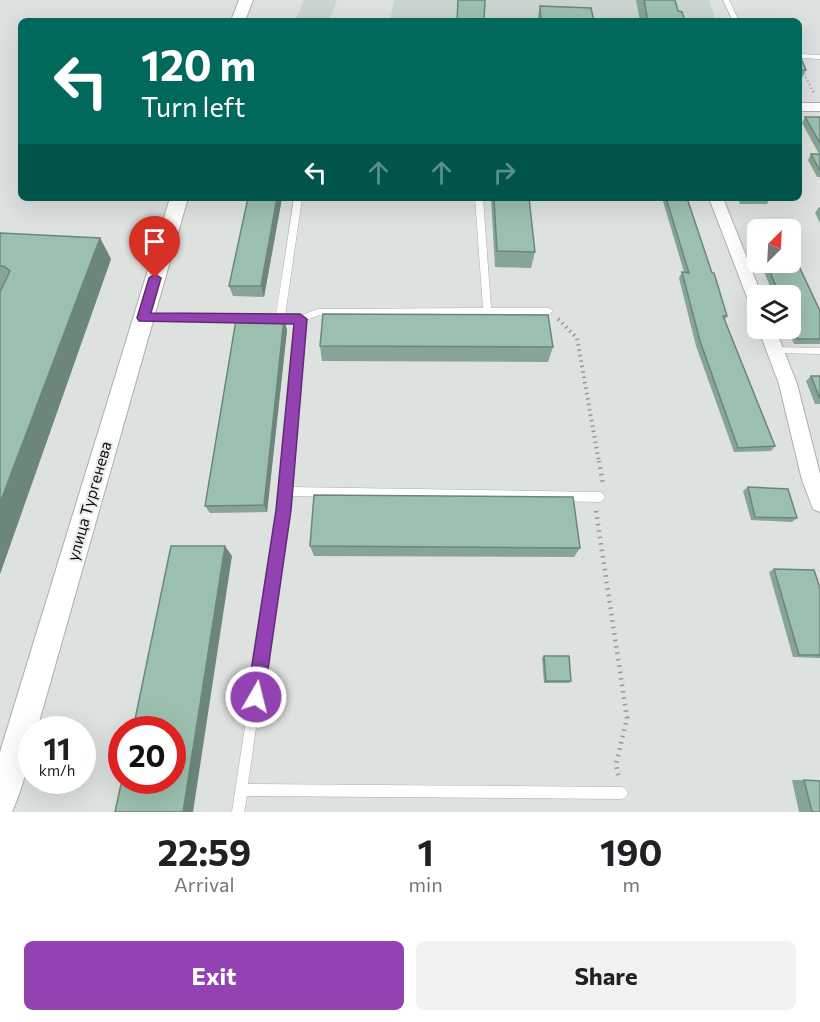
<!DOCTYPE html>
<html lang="en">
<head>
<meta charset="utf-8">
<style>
	body { margin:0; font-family:Commissioner,sans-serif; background:#f2f2f2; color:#202124; height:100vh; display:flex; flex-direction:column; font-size:22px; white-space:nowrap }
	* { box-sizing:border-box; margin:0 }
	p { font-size:20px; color:#757577 }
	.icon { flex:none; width:33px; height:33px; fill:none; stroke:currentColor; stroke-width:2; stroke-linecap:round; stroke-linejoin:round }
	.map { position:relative; height:812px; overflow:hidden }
	.side { display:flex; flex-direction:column; background:#fff; flex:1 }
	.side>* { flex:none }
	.hud { position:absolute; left:18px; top:18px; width:784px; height:183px; border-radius:9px; box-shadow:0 6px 24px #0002; background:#00695c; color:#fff; overflow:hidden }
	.needle { width:39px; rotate:24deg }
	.buttons { position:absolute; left:747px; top:219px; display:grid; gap:12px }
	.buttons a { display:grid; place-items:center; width:54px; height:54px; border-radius:9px; background:#fff; box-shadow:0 6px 24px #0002; font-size:30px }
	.speed { position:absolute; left:18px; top:716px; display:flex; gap:12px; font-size:30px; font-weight:700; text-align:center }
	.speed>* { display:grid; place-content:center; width:78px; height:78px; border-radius:50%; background:#fff; box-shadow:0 6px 24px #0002; line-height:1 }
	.speed small { font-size:15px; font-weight:400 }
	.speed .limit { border:9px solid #d22; background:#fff; color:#111 }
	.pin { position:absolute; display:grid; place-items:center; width:51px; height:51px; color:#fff; margin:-62px -26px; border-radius:50% 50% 50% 0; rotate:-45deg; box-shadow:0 0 6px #0007 }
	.pin .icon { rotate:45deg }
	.me { position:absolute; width:66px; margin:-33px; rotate:8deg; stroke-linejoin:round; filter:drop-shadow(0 0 4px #0008) }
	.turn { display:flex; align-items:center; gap:21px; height:126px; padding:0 24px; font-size:27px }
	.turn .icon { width:78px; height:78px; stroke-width:2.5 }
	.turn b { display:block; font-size:42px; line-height:51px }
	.lanes { display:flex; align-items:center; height:57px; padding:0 24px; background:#0003; justify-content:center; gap:30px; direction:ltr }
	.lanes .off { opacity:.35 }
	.eta { display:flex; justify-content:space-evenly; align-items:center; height:102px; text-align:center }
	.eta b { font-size:36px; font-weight:700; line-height:42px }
	.button { display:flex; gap:12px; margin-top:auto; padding:12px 24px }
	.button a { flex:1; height:69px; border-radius:9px; background:#9342b1; color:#fff; font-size:24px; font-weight:700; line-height:69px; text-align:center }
	.button a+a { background:#f2f2f2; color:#202124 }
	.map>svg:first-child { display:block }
	.built { fill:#cad5d0 }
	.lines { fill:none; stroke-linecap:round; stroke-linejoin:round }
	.service-casing { stroke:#acafad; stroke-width:1 }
	.minor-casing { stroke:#acafad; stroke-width:2 }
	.tertiary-casing { stroke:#acafad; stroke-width:2 }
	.path-far2 { stroke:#959896; stroke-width:2; stroke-dasharray:1 3; stroke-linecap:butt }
	.path-far1 { stroke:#959896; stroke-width:4; stroke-dasharray:1.5 4; stroke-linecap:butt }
	.path { stroke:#959896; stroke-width:4.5; stroke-dasharray:1.5 5; stroke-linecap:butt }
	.service { fill:#fff; fill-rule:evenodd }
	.minor { fill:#fff; fill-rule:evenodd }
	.tertiary { fill:#fff; fill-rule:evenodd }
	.wall { fill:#86a596 }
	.shaded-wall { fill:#6d867a }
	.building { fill:#9cc0af; stroke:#6d867a; stroke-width:1.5 }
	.route { fill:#9342b1; stroke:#602b73; stroke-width:1.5 }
	.labels { text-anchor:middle; stroke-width:4.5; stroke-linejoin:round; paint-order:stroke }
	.street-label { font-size:16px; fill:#0f100f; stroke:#ebeeec }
</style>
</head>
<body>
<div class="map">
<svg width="820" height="812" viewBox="0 0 820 812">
	<rect width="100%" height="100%" fill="#dde1df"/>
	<g class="built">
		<polygon points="304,0 337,0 329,21 295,21"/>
		<polygon points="394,0 709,0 716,21 390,21"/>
	</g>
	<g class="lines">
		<defs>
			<g id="service">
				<polygon points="723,0 729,0 739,21 733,21"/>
				<polygon points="800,54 820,55 820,59 800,58"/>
				<polygon points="294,198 302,198 285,316 300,316 318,309 483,308 475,198 483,198 491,308 549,308 553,311 549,314 319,315 304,321 290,487 600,492 603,494 605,497 603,500 600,502 289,496 248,784 622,787 626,789 628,793 626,797 622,799 247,796 244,812 232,812 278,510 296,322 143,321 139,318 143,315 276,316"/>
				<polygon points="775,347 820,348 820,354 775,353 771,350"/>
			</g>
			<g id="minor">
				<rect x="800" y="103" width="20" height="8"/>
				<polygon points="709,198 723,198 762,296 758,296 758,311 752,309 750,305"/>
				<polygon points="758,328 775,328 797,384 820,474 820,512 813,509 802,480 779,384"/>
			</g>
			<g id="tertiary">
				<polygon points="239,0 253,0 245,21 231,21"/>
				<path d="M170,198H188L37,729H32C32,757 23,786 12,812H0V752Z"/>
			</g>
		</defs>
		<use href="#service" class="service-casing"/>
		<use href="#minor" class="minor-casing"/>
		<use href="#tertiary" class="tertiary-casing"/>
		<polyline class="path-far2" points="802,70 814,93"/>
		<polyline class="path-far1" points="558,319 577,338 599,463"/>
		<g class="path">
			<polyline points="599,461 603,484"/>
			<polyline points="596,511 627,718 616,764 619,779"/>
		</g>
		<use href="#service" class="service"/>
		<use href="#minor" class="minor"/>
		<use href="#tertiary" class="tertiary"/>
	</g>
	<g class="wall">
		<polygon points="636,0 675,0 678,11 685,21 640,21"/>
		<polygon points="540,6 594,21 537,21"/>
		<polygon points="800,56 806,70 800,82"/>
		<polygon points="805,117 820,117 820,177 817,177 808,160 811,154 819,154 802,123"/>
		<polygon points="248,198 282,198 264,297 233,296 229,286"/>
		<polygon points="491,198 529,198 535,252 531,268 495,267"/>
		<polygon points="662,198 687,198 727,316 725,320 775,446 771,451 734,452 696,346 679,278 682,272 684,272"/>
		<polygon points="738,198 770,198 767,204 740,204"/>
		<polygon points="819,207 820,207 820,223 815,213"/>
		<polygon points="752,231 758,231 758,257 749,237"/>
		<polygon points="0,233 100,238 111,259 0,574"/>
		<polygon points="760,262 790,262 820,311 820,344 794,344 788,328 790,328 790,296 774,296"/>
		<polygon points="287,330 267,512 210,513 205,506"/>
		<polygon points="320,346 553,347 548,362 322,361"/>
		<polygon points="811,376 820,376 820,404 815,404 806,381"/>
		<polygon points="748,487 797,518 792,522 751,520 743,491"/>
		<polygon points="310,546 580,548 574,557 314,556"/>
		<polygon points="774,569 820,588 820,658 793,657 769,572"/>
		<polygon points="544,656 571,681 569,683 544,683 542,658"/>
		<polygon points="792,780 804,780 820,812 799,812"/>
	</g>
	<g class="shaded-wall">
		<polygon points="277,198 282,198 264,297 261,286"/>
		<polygon points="100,238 111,259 0,574 0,503"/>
		<polygon points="284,319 287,330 267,512 264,505"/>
		<polygon points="225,546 232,556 193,812 183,812"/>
	</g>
	<g class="building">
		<polygon points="458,0 485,0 484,21 457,21"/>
		<polygon points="644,0 675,0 678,11 682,12 685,21 648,21"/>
		<polygon points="540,6 591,8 594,21 541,21"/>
		<polygon points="800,56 806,70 800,70"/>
		<polygon points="805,117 820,117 820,143"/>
		<polygon points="811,154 820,154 820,171"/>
		<polygon points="248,198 277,198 261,286 229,286"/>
		<polygon points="494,198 529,198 535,252 497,251"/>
		<polygon points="666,198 687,198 712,273 714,273 727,316 723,316 775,446 738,448 700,341 682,272 689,273"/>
		<polygon points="752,231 758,231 758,244"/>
		<polygon points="0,233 100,238 0,503 0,292 10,271 4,266 0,266"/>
		<polygon points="790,247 820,311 820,339 798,339 790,321 790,296 780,296 766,262 790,262"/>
		<polygon points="323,314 548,315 553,347 320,346"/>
		<polygon points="284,319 264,505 205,506 236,320"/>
		<polygon points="811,376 820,376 820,399"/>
		<polygon points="748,487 788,489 797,518 755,517"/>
		<polygon points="314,495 573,497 580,548 310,546"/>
		<polygon points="171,546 225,546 183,812 115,812 122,780 172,780 172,729 133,729"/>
		<polygon points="774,569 814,570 820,588 820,655 799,655"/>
		<polygon points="544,656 569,656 571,681 546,681"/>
		<polygon points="804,780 820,781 820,812 812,812"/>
	</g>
	<polygon class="route" points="155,274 161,278 151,313 300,314 307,319 291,510 264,697 262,703 256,705 249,703 247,697 276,510 294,324 139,321 137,318 149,278"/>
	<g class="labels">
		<g class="street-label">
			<text transform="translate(89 501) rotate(-74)" y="6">улица Тургенева</text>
		</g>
	</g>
</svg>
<div class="buttons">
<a><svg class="needle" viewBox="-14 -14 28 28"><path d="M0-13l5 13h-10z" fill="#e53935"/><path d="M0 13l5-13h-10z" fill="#757577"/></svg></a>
<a><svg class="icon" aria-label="layers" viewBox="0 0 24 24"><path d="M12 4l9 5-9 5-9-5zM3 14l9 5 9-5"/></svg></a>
</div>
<div class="speed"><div>11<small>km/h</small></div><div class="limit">20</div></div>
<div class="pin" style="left:155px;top:278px;background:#d93025"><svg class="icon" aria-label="arrive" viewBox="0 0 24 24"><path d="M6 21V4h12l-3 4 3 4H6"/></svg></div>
<svg class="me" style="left:256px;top:697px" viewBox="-20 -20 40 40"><circle r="17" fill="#9342b1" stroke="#fff" stroke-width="3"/><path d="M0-11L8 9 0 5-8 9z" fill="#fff"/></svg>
<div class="hud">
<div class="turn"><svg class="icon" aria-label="left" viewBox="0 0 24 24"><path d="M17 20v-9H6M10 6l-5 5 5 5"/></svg><div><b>120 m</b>Turn left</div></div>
<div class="lanes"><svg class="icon" aria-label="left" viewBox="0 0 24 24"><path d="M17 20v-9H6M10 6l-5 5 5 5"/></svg><svg class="icon off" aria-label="ahead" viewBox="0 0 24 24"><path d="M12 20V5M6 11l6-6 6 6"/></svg><svg class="icon off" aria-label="ahead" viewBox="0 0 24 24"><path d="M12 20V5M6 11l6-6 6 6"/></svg><svg class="icon off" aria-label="right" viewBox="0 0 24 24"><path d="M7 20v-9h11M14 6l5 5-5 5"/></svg></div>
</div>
</div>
<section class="side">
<div class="eta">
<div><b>22:59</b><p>Arrival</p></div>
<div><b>1</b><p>min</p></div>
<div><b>190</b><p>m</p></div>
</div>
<div class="button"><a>Exit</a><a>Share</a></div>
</section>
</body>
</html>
